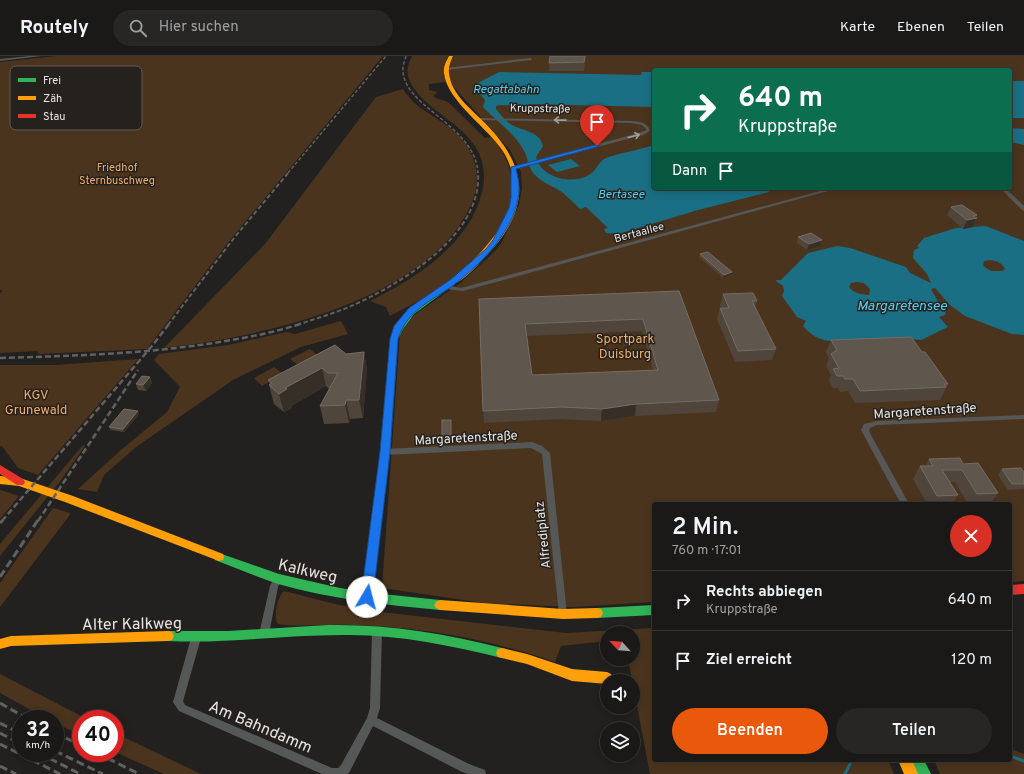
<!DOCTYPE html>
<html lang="de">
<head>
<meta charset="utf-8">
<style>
	body { margin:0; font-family:Overpass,sans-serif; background:#272624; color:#f1f3f6; height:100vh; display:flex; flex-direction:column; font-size:15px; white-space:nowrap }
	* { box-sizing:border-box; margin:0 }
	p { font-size:13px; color:#9fa0a1 }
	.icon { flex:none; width:22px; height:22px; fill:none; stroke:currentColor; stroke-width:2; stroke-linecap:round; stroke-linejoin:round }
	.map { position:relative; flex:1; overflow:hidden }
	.sheet { position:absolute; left:652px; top:446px; width:360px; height:260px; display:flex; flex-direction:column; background:#1a1917; border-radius:4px; box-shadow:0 2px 10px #0003,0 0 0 1px #383836 }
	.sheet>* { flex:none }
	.guide { position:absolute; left:652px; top:12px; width:360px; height:122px; border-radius:4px; box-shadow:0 2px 10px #0003,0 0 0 1px #383836; background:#0b6e4f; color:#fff; overflow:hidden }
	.needle { width:26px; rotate:296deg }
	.fabs { position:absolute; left:600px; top:570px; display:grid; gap:8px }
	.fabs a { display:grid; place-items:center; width:40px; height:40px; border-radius:50%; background:#1a1917; box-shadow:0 2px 10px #0003,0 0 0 1px #383836; font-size:20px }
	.speed { position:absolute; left:12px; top:654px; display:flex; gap:8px; font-size:20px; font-weight:700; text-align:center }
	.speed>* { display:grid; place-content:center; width:52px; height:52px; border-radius:50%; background:#1a1917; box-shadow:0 2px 10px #0003,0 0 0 1px #383836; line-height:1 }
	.speed small { font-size:10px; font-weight:400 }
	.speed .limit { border:6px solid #d22; background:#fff; color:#111 }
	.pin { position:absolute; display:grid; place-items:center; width:34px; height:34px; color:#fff; margin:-41px -17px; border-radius:50% 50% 50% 0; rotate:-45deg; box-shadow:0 0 4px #0007 }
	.pin .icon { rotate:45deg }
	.me { position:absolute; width:44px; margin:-22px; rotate:8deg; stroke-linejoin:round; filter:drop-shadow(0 0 3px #0008) }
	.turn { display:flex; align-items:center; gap:14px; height:84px; padding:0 20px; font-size:18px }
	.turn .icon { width:52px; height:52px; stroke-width:2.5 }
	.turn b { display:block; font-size:28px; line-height:34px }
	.then { display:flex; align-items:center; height:38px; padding:0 20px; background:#0003; gap:8px; font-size:15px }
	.round { display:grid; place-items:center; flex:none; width:42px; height:42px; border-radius:21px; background:#272624 }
	.overview { display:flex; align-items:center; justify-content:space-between; height:68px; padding:0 20px }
	h1 { font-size:24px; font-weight:600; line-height:30px }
	.cta { display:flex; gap:8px; margin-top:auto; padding:8px 20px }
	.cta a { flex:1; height:46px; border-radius:24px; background:#ea580c; color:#fff; font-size:16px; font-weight:600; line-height:46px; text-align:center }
	.cta a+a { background:#272624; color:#f1f3f6 }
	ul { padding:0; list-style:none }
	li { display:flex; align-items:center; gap:12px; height:60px; padding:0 20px; border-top:1px solid #383836 }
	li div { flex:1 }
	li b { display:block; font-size:15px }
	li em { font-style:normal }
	header { display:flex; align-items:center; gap:24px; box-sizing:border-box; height:56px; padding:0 20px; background:#1a1917; border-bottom:1px solid #383836 }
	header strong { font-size:19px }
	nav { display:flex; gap:22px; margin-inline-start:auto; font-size:14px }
	.search { width:280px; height:36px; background:#272624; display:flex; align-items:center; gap:10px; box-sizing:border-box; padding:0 14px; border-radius:22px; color:#9fa0a1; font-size:15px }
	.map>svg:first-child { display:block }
	.green { fill:#4b341d; fill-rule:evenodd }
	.water { fill:#1a6f84; fill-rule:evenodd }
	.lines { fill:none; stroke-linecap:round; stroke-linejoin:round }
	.stream { stroke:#1a6f84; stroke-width:3 }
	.street { fill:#565757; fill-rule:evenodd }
	.fast { fill:#30b455; fill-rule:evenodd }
	.slow { fill:#ff9f0a; fill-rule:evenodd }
	.jam { fill:#e5322d; fill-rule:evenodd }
	.rail-far3 { stroke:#606160; stroke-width:1.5; stroke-dasharray:3.5 2; stroke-linecap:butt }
	.rail-far2 { stroke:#606160; stroke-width:2; stroke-dasharray:4.5 2.5; stroke-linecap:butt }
	.rail-far1 { stroke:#606160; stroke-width:2.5; stroke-dasharray:6 3; stroke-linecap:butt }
	.rail { stroke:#606160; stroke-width:3; stroke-dasharray:8 4; stroke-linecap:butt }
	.wall { fill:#4f453b; fill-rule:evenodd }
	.shaded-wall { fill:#362f28 }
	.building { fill:#5f564d; stroke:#746d64; fill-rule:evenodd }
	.oneway { stroke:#9f9e9d }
	.route { fill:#1a73e8; stroke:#114b97 }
	.labels { text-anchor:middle; stroke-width:3; stroke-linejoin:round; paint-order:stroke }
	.far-street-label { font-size:11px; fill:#e8e5e3; stroke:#25211d }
	.far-park-label { font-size:11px; fill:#f3ae68; stroke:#25211d }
	.far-water-label { font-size:12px; font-style:italic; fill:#53d1f3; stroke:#25211d }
	.park-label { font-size:13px; fill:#f3ae68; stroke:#25211d }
	.street-label { font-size:13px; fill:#e8e5e3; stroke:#25211d }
	.water-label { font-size:14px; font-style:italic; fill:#53d1f3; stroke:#25211d }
	.near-street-label { font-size:16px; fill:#e8e5e3; stroke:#25211d }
	.key { fill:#25211d; stroke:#605c58; stroke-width:1 }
	.key-label { font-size:11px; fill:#e8e5e3 }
</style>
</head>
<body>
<header>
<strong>Routely</strong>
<div class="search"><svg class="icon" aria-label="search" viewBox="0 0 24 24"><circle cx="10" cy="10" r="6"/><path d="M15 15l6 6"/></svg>Hier suchen</div>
<nav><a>Karte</a><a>Ebenen</a><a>Teilen</a></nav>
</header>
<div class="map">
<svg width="1024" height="718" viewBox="0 0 1024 718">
	<rect width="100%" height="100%" fill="#23211f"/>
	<g class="green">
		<polygon points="57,0 383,0 230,184 147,293 39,298 37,295 0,297 0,238 3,234 0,234 0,6"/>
		<path d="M412,0H448C444,9 442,16 446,26L429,28V34L438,36L433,40C438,44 443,43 449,47L485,82L492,81C544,143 483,208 428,240C416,247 402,253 390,260L386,251L370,245C416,222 469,189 482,136C486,120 484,104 475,90C459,66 428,54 413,31C406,20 406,11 412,0Z"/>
		<path d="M454,0H1024V525L1010,526V448H654V546L573,551L484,547L382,532L400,278L408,265L414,259L459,228L489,201L501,188L519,149L522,132L521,116L510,94L453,30C448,19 447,11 454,0ZM654,14H1010V132H654Z"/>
		<path d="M403,33C420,63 464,65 475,108C481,131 472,151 459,170C404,249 255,282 164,292L265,188L376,41Z"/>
		<polygon points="341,265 348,278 301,291 233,324 136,391 104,419 97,436 78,433 121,394 167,356 180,331 154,304 159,298 228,289 286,276 295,278"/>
		<polygon points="310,293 318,300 299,310 290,303"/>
		<polygon points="138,303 38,419 18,412 2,390 0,390 0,309 55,309"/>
		<polygon points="274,311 283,318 262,330 254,322"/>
		<polygon points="83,389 85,390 61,424 0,500 0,488"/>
		<polygon points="0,434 19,440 0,463"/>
		<polygon points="53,452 70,457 69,460 0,551 0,527"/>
		<path d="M284,535L339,549L381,556L566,577L654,572V704H888L894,718H650L628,603H633V577H607V585L561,590L555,606C488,583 419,570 349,569C336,568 283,572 277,567C274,559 277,541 284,535Z"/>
		<polygon points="0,618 87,663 81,663 81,679 55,667 55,663 47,663 0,637"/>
		<polygon points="115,677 201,718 164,718 115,696"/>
		<polygon points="1010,693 1024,698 1024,718 940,718 934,704 1010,704"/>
	</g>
	<g class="water">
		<path d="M499,16L641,19L642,16H654V51L534,48L517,50L499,49L496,50V53C500,58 504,63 509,67C519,75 540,74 543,90L536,101C541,122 572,129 589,119C596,115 598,107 604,103C608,100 646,92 654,89V132H766L769,136L698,154L618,178L606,177L604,173L608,172L586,151L580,153C574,147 568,141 562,136C553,130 544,128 536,120C527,112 529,102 523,93C513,76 496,65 483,51L485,44L476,33L478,27Z"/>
		<rect x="1010" y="25" width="14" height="37"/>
		<polygon points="1010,72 1024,73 1024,89 1010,86"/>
		<polygon points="571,103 580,110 557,116 548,109"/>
		<path d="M986,170L1024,185V279L1012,278L965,260L950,249L935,232L931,233C935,240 939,249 946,253L945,259L939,261L948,271L921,284L902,282L829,285C817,283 811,279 803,270L806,265L797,261L782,240L784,235L783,230L776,225L777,224H781L808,197L837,190L850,192L906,211L910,217L931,227L927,218L913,202L914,194L919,192L917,190L924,182L956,172ZM984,205C992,203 1001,205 1005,213L1002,215H991L983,210ZM857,226L864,227L870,233L869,239C861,238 854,238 849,231L851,227Z"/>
	</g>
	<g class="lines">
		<g class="stream">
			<polyline points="1010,700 1024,705"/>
			<polyline points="845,718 852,704"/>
		</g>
		<g class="street">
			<polygon points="29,0 42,0 0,5 0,3"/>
			<polygon points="530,2 532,3 531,4 446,14 444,13 446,12"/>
			<path d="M477,62L631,65C639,66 648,66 650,75L643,79L513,113H511V111L639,77L646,74V73L642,69L631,67L479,64H477Z"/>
			<polygon points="831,132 839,132 463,235 446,233 443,231 446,229 461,232"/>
			<polygon points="1000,132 1005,132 1024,150 1024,155 1022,154"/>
			<polygon points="1024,359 1024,363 877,369 870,372 869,374 871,379 909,448 901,448 861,374 864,368 877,365"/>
			<polygon points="532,386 542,390 550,397 567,558 566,561 563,562 560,561 559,558 542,398 531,392 385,399 382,398 381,396 382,394 385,393"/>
			<polygon points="278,519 281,520 282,523 278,531 269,578 267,581 264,582 261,581 259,578 270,530 275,520"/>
			<polygon points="377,571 380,572 382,575 380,652 377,662 469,708 485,714 486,718 468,718 462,716 373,670 349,717 347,718 322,718 179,655 173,646 191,582 193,579 196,578 199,579 201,582 183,645 185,649 332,712 338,712 341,709 367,662 370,652 372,575 374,572"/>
		</g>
		<g class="fast">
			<path d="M452,223H455L459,225L414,258L403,273L398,283L390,396L373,537L440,544L444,546L446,549L444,552L440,554C386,549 331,543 278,528C257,521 236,512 215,504L214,501L215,498L219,497L279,518L340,532L362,535L380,396L390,283C403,254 428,241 452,223Z"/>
			<polygon points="654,549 654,559 597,562 593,561 591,557 593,553 597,552"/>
			<path d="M328,569C387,568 444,577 502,592L506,593L508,597L506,601L502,602C452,590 401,579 350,579C289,578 229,588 168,585L164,584L162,580L164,576L168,575H228Z"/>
			<polygon points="910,704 924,704 931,718 917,718"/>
		</g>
		<g class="slow">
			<path d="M449,0H453C451,5 448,11 449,17C451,38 471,53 484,66C524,106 533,144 495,190C487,199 466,224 455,227L451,225L452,223C488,193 533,147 504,97C489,72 447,46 444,17C443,11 446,5 449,0Z"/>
			<polygon points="0,420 20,422 73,440 223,498 224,501 223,504 219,505 65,446 19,430 0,428"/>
			<polygon points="440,544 563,553 597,552 601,553 603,557 601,561 597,562 563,563 440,554 436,552 434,549 436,546"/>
			<polygon points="168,575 172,576 174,580 172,584 168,585 11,590 0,593 0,583 11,580"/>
			<polygon points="502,592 527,598 572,613 607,616 611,618 613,622 612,625 607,625 607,628 572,625 527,608 498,601 496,597 498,593"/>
			<polygon points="898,704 912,704 918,718 904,718"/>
		</g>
		<g class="jam">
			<polygon points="0,409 23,423 25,426 23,429 17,429 0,418"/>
			<polygon points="1024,528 1024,538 1010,539 1010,529"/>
		</g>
		<g class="rail-far3">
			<path d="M406,0C405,4 403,8 403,12C401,51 475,68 478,117"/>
			<polyline points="288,117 386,0"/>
		</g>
		<g class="rail-far2">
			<polyline points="168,269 234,182 289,116"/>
			<path d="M297,269C314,263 332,258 349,251C399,229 483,180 478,116"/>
		</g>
		<g class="rail-far1">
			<path d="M0,302C69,300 139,298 207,288C238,283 270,278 300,268"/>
			<polyline points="2,465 152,290 169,268"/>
			<polyline points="38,465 138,314"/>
		</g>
		<g class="rail">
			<polyline points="0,467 3,464"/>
			<polyline points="0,521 38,464"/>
			<polyline points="0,647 28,663"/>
			<polyline points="0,667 21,678"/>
			<polyline points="0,677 21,688"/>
			<polyline points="55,677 81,689"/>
			<polyline points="0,688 60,718"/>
			<polyline points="55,695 103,718"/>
			<polyline points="39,697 80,718"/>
			<polyline points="97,697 139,718"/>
			<polyline points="0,710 16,718"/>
		</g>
	</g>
	<g class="wall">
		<polygon points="550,0 586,0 584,15 549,15"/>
		<polygon points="951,151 977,159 973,171 963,173 947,159"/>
		<polygon points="798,181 820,190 807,194 797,187"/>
		<polygon points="700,198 731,219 723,222 699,201"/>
		<path d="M679,235L719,344L716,356L635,360L601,365L561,363L484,367L479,243ZM642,275L653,314L532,319L527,280Z"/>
		<polygon points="723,238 757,245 755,251 776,293 772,304 735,306 717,263 720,252 722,252 720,249"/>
		<polygon points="831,284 948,328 940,344 855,347 848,335 840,336 838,332 833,332 829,325 831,319 826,310 829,302 826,296"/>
		<polygon points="364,296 367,314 363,362 350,363 349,367 324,368 320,350 329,333 326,330 291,350 292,352 284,356 274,348 269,329 270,329 268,324"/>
		<polygon points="150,321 152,327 146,335 138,334 136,328"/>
		<polygon points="139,358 124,376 111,374 109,371"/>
		<polygon points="451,364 451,388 443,388 442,382"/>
		<polygon points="929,403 963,408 998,437 990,448 968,448 955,426 950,426 958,439 952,448 927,448 913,423 920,410 926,410"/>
		<polygon points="1002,413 1024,416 1024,433 1008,434 998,419"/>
	</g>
	<g class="shaded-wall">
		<polygon points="977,159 973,171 963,173 967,164 973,160"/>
		<polygon points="822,184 820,190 807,194 809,188"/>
		<polygon points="732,216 731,219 723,222 724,219"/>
		<polygon points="364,296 367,314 363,362 359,344"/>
		<polygon points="322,312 326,330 291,350 292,352 284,356 279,338 285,332"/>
		<polygon points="150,321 152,327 146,335 143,329"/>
		<polygon points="346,344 350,363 349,367 345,349"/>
		<polygon points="636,348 635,360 601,365 602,353"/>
		<polygon points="138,355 139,358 124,376 123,373"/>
	</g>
	<g class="building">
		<polygon points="550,0 585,0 584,6 549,7"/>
		<polygon points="962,149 977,159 973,160 977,162 967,164 951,151"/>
		<polygon points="811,177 822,184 809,188 798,181"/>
		<polygon points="708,196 732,216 724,219 700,198"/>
		<path d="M679,235L719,344L636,348L602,353L562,351L483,355L479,243ZM643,263L658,314L532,319L525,268Z"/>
		<polygon points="753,237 757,245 752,245 776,293 738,295 720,252 729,252 723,238"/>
		<polygon points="911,281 922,296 925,296 948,328 944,328 946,331 860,335 853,323 845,323 843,320 837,320 833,313 839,312 831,298 837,294 831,284"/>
		<polygon points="335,289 346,298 364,296 359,344 346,344 345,349 320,350 338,317 328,317 322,312 285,332 287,333 279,338 269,329 272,327 268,324"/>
		<polygon points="142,320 150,321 143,329 136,328"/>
		<polygon points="124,353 138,355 123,373 109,371"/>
		<rect x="442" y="364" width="9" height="18"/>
		<polygon points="960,402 963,408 978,407 998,437 977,438 962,414 942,414 958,439 937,440 920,410 933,410 929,403"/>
		<polygon points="1021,412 1024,416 1024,428 1012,428 1002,413"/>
	</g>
	<defs><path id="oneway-shaft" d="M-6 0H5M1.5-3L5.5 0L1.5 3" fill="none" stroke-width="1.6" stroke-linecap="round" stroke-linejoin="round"/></defs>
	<g class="oneway">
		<use href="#oneway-shaft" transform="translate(560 64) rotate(-179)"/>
		<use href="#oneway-shaft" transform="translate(634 80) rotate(-15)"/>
	</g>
	<path class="route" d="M595,89L600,90L516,113C517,119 519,125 519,131C520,171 478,212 448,233C427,247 406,257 398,283L390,396L373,541L371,545L367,546L363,545L361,541L380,396L390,283L394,270L409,252L450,224L486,193L493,184L509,152L511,142V111Z"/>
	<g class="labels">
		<g class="far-street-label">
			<text transform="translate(540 52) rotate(1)" y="4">Kruppstraße</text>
			<text transform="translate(639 176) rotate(-15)" y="4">Bertaallee</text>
		</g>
		<g class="far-park-label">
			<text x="117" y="115">Friedhof<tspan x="117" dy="13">Sternbuschweg</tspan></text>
		</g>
		<g class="far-water-label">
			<text x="506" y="37">Regattabahn</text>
			<text x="621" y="142">Bertasee</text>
		</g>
		<g class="park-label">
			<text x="625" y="287">Sportpark<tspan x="625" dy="15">Duisburg</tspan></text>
			<text x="36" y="343">KGV<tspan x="36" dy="15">Grunewald</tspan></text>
		</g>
		<g class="street-label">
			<text transform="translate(925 354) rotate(-4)" y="5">Margaretenstraße</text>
			<text transform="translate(466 381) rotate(-3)" y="5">Margaretenstraße</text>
			<text transform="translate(542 479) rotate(-96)" y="5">Alfrediplatz</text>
		</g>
		<g class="water-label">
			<text x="902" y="254">Margaretensee</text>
		</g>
		<g class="near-street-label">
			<text transform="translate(308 514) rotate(13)" y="6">Kalkweg</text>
			<text transform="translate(132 567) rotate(-1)" y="6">Alter Kalkweg</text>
			<text transform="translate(261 670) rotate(23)" y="6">Am Bahndamm</text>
		</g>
	</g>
	<rect x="10" y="10" width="132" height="64" rx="6" class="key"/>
	<rect x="18" y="22" width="18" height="4" fill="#30b455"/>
	<rect x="18" y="40" width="18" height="4" fill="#ff9f0a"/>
	<rect x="18" y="58" width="18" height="4" fill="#e5322d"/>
	<g class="key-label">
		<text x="43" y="28">Frei</text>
		<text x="43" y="46">Zäh</text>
		<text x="43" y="64">Stau</text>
	</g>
</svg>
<div class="fabs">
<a><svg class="needle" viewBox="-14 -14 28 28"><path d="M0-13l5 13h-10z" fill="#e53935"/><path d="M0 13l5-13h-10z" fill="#9fa0a1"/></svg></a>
<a><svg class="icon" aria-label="sound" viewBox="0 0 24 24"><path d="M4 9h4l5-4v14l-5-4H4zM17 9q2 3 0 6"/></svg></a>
<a><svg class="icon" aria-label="layers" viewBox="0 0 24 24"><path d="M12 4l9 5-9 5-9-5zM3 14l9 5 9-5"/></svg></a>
</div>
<div class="speed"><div>32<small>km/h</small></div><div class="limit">40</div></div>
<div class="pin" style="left:597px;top:90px;background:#d93025"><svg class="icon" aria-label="arrive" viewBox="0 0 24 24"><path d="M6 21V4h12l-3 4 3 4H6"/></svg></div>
<svg class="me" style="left:367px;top:541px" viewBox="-20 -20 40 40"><circle r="19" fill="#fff"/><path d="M0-13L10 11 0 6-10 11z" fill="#1a73e8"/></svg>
<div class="guide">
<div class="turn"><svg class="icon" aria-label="right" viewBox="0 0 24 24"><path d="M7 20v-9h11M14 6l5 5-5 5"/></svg><div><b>640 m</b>Kruppstraße</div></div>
<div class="then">Dann<svg class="icon" aria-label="arrive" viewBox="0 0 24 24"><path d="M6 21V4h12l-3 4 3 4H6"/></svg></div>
</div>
<section class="sheet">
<div class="overview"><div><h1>2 Min.</h1><p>760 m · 17:01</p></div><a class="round" style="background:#d93025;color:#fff"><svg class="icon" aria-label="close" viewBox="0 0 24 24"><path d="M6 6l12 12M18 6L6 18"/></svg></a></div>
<ul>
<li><svg class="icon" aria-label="right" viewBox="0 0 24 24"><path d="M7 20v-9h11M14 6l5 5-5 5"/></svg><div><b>Rechts abbiegen</b><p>Kruppstraße</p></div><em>640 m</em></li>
<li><svg class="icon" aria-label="arrive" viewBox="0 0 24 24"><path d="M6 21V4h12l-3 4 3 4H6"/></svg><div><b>Ziel erreicht</b></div><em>120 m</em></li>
</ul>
<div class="cta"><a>Beenden</a><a>Teilen</a></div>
</section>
</div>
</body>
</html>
